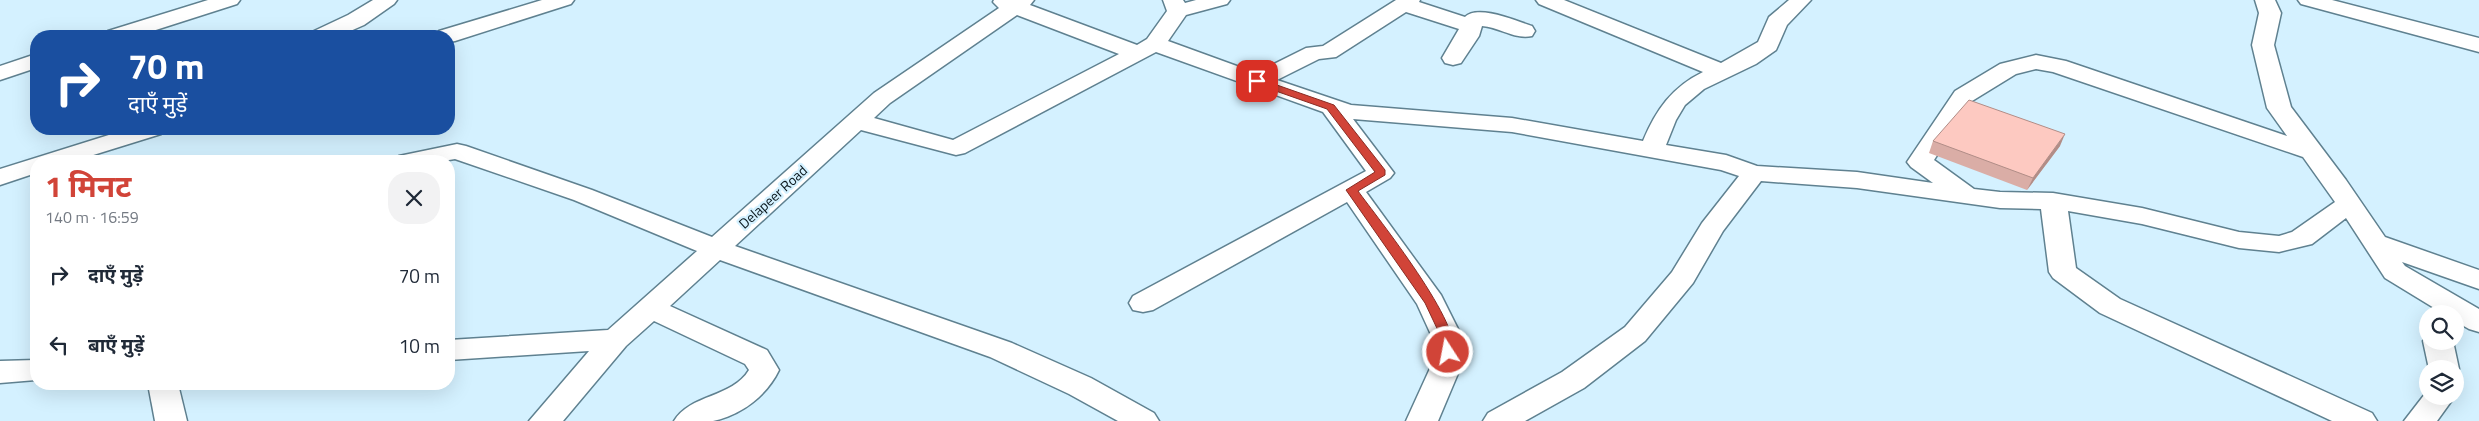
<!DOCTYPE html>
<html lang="hi">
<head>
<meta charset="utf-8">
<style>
	body { margin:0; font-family:"Titillium Web","Noto Sans Devanagari",sans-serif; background:#f2f2f3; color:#1f2937; height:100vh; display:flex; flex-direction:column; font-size:19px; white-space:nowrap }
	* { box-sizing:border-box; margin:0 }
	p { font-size:16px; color:#747a83 }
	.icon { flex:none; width:28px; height:28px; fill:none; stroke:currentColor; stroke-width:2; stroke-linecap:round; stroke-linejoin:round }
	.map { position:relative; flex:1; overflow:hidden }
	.panel { position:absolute; left:30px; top:155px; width:425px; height:235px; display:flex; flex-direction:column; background:#fff; border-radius:20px; box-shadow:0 5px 20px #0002 }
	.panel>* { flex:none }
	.banner { position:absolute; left:30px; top:30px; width:425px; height:105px; border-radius:20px; box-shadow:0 5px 20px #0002; background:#1a4fa0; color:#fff; overflow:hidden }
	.fabs { position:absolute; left:2419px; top:305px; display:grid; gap:10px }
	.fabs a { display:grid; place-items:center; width:45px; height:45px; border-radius:50%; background:#fff; box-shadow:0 5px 20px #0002; font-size:25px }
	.pin { position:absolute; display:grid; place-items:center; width:42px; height:42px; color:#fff; margin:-21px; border-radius:10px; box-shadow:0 2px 8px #0006 }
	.me { position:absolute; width:55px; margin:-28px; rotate:349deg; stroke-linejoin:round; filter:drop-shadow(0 0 4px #0008) }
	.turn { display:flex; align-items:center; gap:18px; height:105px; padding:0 15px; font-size:22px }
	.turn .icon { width:65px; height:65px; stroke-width:2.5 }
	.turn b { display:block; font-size:35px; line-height:42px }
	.round { display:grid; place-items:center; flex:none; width:52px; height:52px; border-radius:20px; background:#f2f2f3 }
	.headline { display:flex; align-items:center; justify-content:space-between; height:85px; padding:0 15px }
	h1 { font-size:30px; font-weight:700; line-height:38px; color:#d14438 }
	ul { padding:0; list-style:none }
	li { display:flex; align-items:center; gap:15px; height:70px; padding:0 15px }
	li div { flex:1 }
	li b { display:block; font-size:19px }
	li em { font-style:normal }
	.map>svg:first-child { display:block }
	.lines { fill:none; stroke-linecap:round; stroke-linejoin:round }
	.minor-casing { stroke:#5f8190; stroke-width:3 }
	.minor { fill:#fff; fill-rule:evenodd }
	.wall { fill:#daada6 }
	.shaded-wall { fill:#b18d87 }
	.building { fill:#fdc9c1; stroke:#b18d87 }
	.route { fill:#d14438; stroke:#882c24 }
	.labels { text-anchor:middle; stroke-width:4.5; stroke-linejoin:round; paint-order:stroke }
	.street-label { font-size:14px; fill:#08151b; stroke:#d4f1ff }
</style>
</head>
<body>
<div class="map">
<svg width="2479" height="421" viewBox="0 0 2479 421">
	<rect width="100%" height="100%" fill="#d4f1ff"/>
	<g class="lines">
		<defs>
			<g id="minor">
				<polygon points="208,0 240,0 237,4 137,36 105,36 108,31"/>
				<polygon points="373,0 397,0 394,4 364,25 339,36 311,36 314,31 348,15"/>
				<polygon points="542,0 574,0 571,4 455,41 449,42 449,36 436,36 439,31"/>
				<path d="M994,0H1034L1030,5L1137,45L1147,39L1167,11L1163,0H1183L1185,3L1196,0H1230L1227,4L1186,15L1168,41L1256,73L1306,48L1323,46L1396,0H1420L1419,2L1465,17C1478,4 1516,21 1532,26L1535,31L1532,36C1515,40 1499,27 1482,26L1479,36L1461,63L1453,65L1445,63L1442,58L1459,29L1406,12L1336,57L1319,59L1277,80L1351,105L1512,118L1643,141C1656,110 1672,87 1703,72L1539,4L1536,0H1564L1721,63L1758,42L1769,17L1789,0H1811L1787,25L1776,50L1756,64L1704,89L1685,105L1676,120L1666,145L1726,155L1757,166L1857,172L1933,183L1911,167L1907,162L1955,91L2000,64L2036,55L2066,61L2287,136L2267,108L2252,45L2259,13L2255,0H2275L2281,13L2274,45L2291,107L2346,180L2385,237L2479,270V289L2402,262L2405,266L2479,309V332L2469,329L2455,321V314H2444L2385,278L2346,218L2312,244L2279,252L2239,248L2142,224L2068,211L2076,268L2120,299L2372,413L2377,421H2332L2100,313L2053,278L2049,272L2041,209L2000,208L1857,188L1761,181L1723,231L1693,283L1645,341L1584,388L1525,421H1483L1488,413L1562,372L1625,327L1672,272L1702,223L1739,176L1721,170L1512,132L1353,119L1394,173L1390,178L1366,192L1441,295L1463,339L1462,364L1438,421H1406L1432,364L1433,339L1417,304L1347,202L1153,310L1143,312L1133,310L1129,303L1133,296L1366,171L1323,112L1156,52L965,153L956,155L861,130L735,246L1012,343L1091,378L1154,413L1159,421H1118L1069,394L990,357L720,260L670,306L767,350L779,370C767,395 742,415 713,421C701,421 686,421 674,421C690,394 732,398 749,370L745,364L654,321L626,346L563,421H529L589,351L449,360V340L608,330L697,251L574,200L455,159L443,161H396L399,156L457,144L466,146L592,190L712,237L874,93L999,8L993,2ZM1017,15L1119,54L953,140L874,118L890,103ZM2036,69L2053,72L2303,157L2335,202L2292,232L2279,236L2239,232L2142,208L2053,193L2000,192L1974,189L1934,160L1972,101L2016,74Z"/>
				<polygon points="2298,0 2332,0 2479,38 2479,52 2301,4"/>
				<polygon points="36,54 36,68 0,80 0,66"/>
				<polygon points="128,129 164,129 161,134 74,161 36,161 36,173 0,185 0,169"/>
				<polygon points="2428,334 2428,341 2453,341 2459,369 2455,376 2455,369 2429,369 2423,341"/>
				<polygon points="36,360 36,380 0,383 0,361"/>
				<polygon points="148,384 178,384 187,421 155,421"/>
				<polygon points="2428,390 2428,396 2455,396 2437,421 2404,421"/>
			</g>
		</defs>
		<use href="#minor" class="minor-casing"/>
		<use href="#minor" class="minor"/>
	</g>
	<polygon class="wall" points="1933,141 2060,146 2027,190 1929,153"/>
	<polygon class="shaded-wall" points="2065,134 2060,146 2027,190 2033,178"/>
	<polygon class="building" points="1969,100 2065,134 2033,178 1933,141"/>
	<path class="route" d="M1257,78L1334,105L1385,170V175L1358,191C1376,216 1467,329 1452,355H1443L1442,339L1425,303L1346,190L1375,172L1327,109L1253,83V79Z"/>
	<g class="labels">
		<g class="street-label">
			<text transform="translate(773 197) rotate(-42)" y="5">Delapeer Road</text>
		</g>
	</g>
</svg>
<div class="fabs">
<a><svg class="icon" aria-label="search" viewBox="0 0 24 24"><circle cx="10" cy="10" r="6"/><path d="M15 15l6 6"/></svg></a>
<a><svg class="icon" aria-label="layers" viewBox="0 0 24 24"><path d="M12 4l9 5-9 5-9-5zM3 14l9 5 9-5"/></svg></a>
</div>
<div class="pin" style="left:1257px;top:81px;background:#d93025"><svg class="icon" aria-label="arrive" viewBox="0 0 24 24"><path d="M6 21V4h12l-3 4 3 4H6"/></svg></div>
<svg class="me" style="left:1448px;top:352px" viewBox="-20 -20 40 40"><circle r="17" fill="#d14438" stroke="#fff" stroke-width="3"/><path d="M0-11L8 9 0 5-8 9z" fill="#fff"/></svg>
<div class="banner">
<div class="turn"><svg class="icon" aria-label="right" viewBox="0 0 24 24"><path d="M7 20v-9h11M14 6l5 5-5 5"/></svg><div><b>70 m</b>दाएँ मुड़ें</div></div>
</div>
<section class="panel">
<div class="headline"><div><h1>1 मिनट</h1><p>140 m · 16:59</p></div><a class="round"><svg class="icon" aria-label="close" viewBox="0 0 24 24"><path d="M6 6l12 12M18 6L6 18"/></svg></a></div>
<ul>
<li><svg class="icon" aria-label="right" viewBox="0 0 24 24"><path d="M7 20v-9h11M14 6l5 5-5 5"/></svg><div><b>दाएँ मुड़ें</b></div><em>70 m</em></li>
<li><svg class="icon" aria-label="left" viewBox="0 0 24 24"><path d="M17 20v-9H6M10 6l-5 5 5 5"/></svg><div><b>बाएँ मुड़ें</b></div><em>10 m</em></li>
</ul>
</section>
</div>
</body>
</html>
